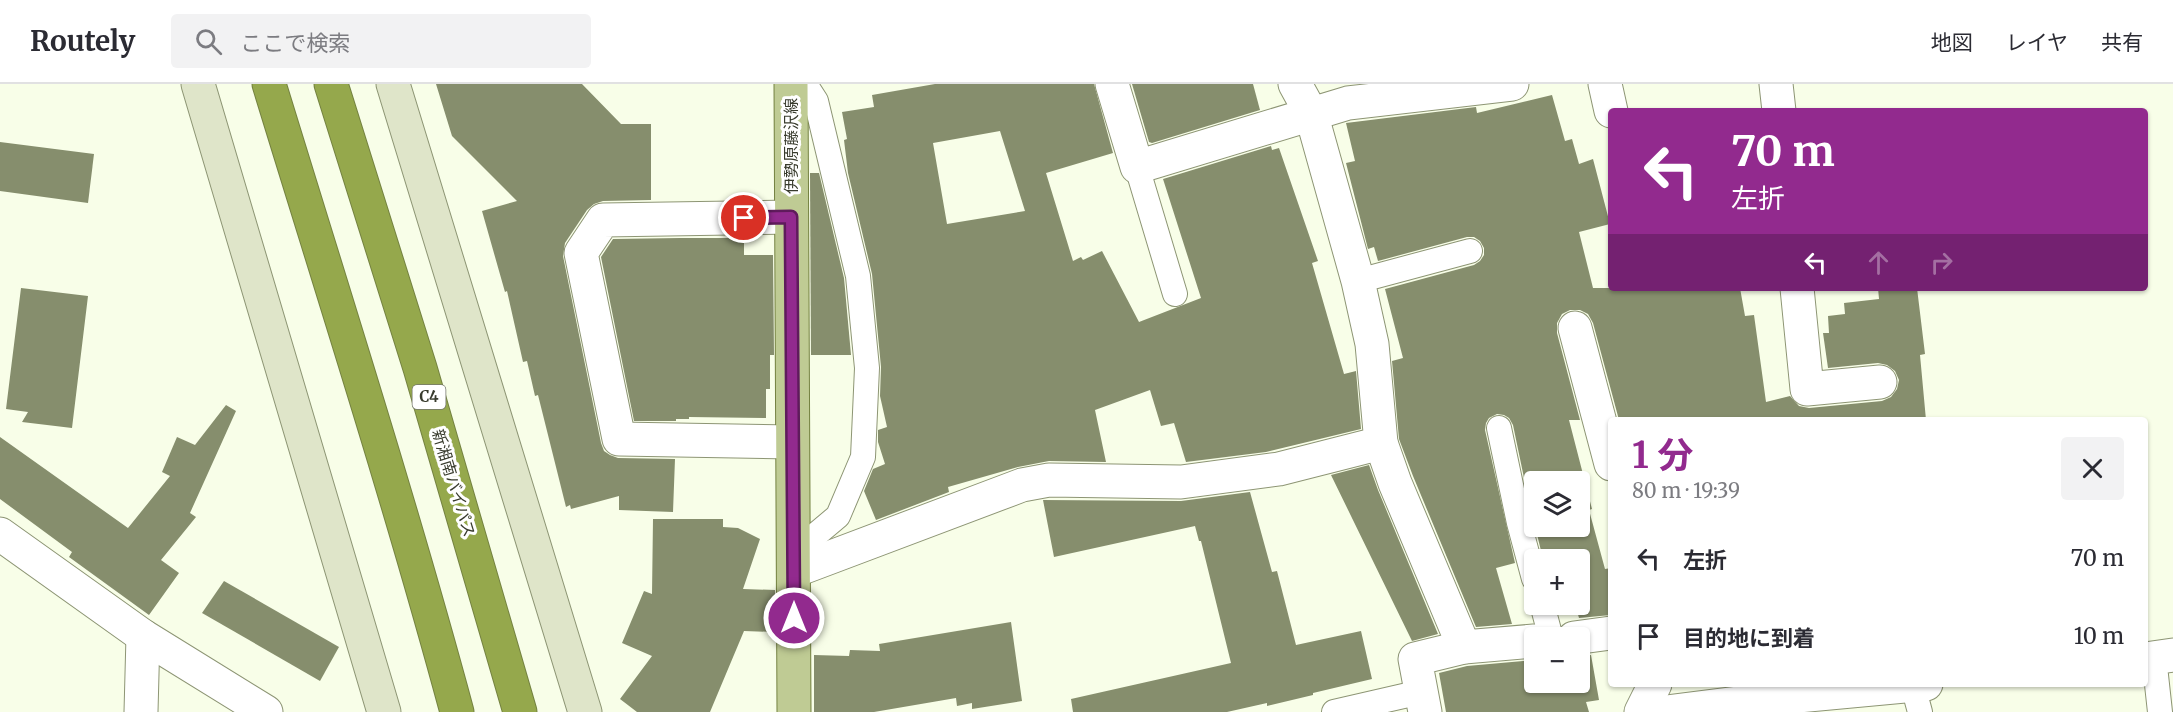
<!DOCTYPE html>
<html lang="ja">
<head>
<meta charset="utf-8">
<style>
	body { margin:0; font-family:Merriweather,"Noto Sans JP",serif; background:#f2f2f3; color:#2b2b33; height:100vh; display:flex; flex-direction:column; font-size:22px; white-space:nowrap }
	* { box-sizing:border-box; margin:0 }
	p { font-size:20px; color:#7c7c81 }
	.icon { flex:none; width:33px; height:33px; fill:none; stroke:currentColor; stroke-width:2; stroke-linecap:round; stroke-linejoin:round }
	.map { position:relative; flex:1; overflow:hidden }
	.side { position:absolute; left:1608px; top:333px; width:540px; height:270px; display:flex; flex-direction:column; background:#fff; border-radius:6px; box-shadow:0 2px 4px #0004 }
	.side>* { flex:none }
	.top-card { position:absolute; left:1608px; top:24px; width:540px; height:183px; border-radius:6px; box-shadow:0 2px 4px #0004; background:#922a8e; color:#fff; overflow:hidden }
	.fabs { position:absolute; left:1524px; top:387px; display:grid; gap:12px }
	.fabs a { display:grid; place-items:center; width:66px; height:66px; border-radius:6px; background:#fff; box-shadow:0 2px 4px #0004; font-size:30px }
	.pin { position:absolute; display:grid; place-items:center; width:51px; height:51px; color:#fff; margin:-26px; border:3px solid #fff; border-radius:50%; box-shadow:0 2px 6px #0007 }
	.me { position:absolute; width:66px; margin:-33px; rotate:0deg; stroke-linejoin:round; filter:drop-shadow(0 0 4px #0008) }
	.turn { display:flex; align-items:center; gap:21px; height:126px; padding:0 24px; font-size:27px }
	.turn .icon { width:78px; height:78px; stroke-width:2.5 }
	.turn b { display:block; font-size:42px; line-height:51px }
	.lanes { display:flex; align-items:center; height:57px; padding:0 24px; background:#0003; justify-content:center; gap:30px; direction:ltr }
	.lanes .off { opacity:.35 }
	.round { display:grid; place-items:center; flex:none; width:63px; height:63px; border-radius:6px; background:#f2f2f3 }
	.head { display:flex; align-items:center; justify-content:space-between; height:102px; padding:0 24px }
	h1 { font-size:36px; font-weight:700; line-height:45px; color:#922a8e }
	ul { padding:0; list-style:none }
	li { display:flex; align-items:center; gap:18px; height:78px; padding:0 24px }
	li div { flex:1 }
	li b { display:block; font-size:22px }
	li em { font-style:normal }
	header { display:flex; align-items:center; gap:36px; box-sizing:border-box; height:84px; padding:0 30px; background:#fff; border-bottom:2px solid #e1e1e2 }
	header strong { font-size:28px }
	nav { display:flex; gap:33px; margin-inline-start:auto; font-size:21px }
	.search { width:420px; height:54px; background:#f2f2f3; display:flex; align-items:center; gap:15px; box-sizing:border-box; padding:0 21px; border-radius:6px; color:#7c7c81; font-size:22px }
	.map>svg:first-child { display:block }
	.building { fill:#868e6d; fill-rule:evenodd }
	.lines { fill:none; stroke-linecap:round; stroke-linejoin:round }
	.lane-casing { stroke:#8d9574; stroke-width:26 }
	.street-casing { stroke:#8d9574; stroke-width:35 }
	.secondary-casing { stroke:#8d9574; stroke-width:35 }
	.primary-casing { stroke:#748241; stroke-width:35 }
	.highway-casing { stroke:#748241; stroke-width:35 }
	.lane { stroke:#fff; stroke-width:24 }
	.street { stroke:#fff; stroke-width:33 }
	.secondary { stroke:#dfe5c9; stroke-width:33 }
	.primary { stroke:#bfcb94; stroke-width:33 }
	.highway { stroke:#95a84c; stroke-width:33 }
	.route-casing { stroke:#5f1b5c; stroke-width:15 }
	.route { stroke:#922a8e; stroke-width:10 }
	.labels { text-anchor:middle; stroke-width:6; stroke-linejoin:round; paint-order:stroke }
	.shield { fill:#fff; stroke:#74766c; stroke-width:1.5 }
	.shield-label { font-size:15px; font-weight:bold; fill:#383b2d }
	.street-label { font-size:16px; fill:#383b2d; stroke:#fff }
</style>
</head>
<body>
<header>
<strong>Routely</strong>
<div class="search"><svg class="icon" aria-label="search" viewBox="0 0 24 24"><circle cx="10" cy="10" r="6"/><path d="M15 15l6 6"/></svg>ここで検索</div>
<nav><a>地図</a><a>レイヤ</a><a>共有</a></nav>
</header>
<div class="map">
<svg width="2173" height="628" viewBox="0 0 2173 628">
	<rect width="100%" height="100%" fill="#f8fee8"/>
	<g class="building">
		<polygon points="436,0 582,0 621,40 651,40 651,116 603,117 594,120 587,126 565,159 563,172 601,359 604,367 610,371 618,374 675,375 673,428 619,426 619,412 571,425 570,421 566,423 538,311 535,312 527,277 523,278 507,207 505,208 482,127 517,117 452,52"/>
		<path d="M935,0H1094L1113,69L1046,89L1073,177L1081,173L1083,176L1102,167L1139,238L1201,214L1163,95L1271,62L1272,66L1279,64L1318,177L1312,179L1344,290L1356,287L1361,345L1266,368L1186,378L1174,339L1161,342L1150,306L1095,326L1106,378L1049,377L1018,383L948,403L949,408L876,436L864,407L873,385L885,380L878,358V346L887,343L880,312L881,283L872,190L848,89L844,56L847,55L842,28L874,23L872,11ZM1000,47L1025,127L947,140L933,59Z"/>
		<polygon points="1132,0 1253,0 1260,26 1152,59 1149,58"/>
		<polygon points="1552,11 1565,57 1572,55 1579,80 1593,75 1610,140 1579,148 1593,204 1740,204 1745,232 1754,231 1766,318 1790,312 1799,322 1809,324 1882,317 1891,313 1897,305 1899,296 1895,287 1887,281 1878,279 1828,284 1823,249 1829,249 1828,232 1845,230 1844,219 1879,215 1878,204 1917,204 1925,270 1920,271 1926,336 1619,336 1593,239 1588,230 1580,226 1570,226 1562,230 1557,239 1557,249 1580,336 1569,336 1592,425 1589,426 1605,485 1611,484 1611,531 1579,534 1575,520 1580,520 1580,476 1559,476 1557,467 1542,471 1535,442 1580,442 1580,398 1534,398 1534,442 1513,341 1509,334 1504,331 1497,330 1489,334 1486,339 1485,346 1515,479 1496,484 1512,540 1476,543 1413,392 1399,355 1392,277 1403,274 1385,205 1474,181 1480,177 1484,171 1484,164 1480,157 1474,153 1467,153 1378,177 1374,163 1368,165 1346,79 1355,77 1346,39 1476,23 1477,29"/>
		<polygon points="0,58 94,70 88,119 0,107"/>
		<polygon points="810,89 819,89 844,194 851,271 811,271"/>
		<polygon points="680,154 744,154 744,171 773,171 774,271 770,271 770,305 766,305 766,334 689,333 689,335 676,335 676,337 634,337 601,173 613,155"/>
		<polygon points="21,204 88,212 72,344 22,338 28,328 6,325"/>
		<polygon points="226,321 236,327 190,429 196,433 161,476 179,489 149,531 69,473 72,468 0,415 0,353 128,444 170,392 162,388 177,353 195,361"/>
		<polygon points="1369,381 1378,406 1438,550 1412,557 1331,391"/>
		<polygon points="1250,408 1272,488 1277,487 1296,561 1361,547 1372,595 1313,609 1313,611 1267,622 1267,619 1227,628 1073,628 1071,615 1231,579 1201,457 1199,457 1195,442 1054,473 1043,416 1181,417"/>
		<polygon points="653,435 723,435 723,443 738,444 760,455 743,505 775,506 775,548 744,547 710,628 637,628 620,615 652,572 622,559 644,507 652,510"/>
		<polygon points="224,497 339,563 320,597 202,529"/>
		<polygon points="1011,538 1022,617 972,625 972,619 957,622 956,614 874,628 814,628 814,571 849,572 850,566 880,567 879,560"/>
		<polygon points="1591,571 1599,616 1586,618 1589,628 1446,628 1439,589 1467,582 1534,576 1534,598 1580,598 1580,572"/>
	</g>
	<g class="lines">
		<defs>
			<g id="lane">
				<polyline points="1137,83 1175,210"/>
				<polyline points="1358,197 1470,167"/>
				<polyline points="1499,344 1519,439 1534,495"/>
				<polyline points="794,469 838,432 863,373 867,284 858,192 816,17 805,0"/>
				<polyline points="1542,520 1551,554"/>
				<polyline points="2154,573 2160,628"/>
				<polyline points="1913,602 1920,628"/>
				<polyline points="1334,628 1421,608"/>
			</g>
			<g id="street">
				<polyline points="1112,0 1137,83 1348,19 1512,0"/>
				<polyline points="1605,0 1611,27"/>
				<polyline points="1776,0 1779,27"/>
				<polyline points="791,133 603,136 581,169 619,355 792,358"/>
				<polyline points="1797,204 1807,305 1880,298"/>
				<polyline points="1575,244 1611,380"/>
				<polyline points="1381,359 1395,399 1464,563"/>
				<polyline points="0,450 143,552 266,628"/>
				<polyline points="794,487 1022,401 1049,396 1181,398 1279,385 1381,359 1372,260 1358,197 1311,29 1295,0"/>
				<polyline points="1574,554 1611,549"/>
				<polyline points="2145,575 2173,571"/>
				<polyline points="141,628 143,552"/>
				<polyline points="1425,628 1415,575 1464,563 1534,557"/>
				<polyline points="1641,628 1655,600"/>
				<polyline points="1666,628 1777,614 1926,600"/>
			</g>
			<g id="secondary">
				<polyline points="198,0 384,628"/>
				<polyline points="393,0 585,628"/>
			</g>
			<polyline id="primary" points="791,0 794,628"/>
			<g id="highway">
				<path d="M269,0C333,209 400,417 457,628"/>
				<polyline points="331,0 420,284 520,628"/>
			</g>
		</defs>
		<use href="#lane" class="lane-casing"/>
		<use href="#street" class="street-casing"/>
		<use href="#secondary" class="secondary-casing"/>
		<use href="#primary" class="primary-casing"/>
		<use href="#highway" class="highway-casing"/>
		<use href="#lane" class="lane"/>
		<use href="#street" class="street"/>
		<use href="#secondary" class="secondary"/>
		<use href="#primary" class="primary"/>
		<use href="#highway" class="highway"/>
	</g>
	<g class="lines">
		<defs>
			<polyline id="route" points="744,134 791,133 794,534"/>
		</defs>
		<use href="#route" class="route-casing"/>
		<use href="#route" class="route"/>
	</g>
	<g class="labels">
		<rect class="shield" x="412.5" y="301" width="33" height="24" rx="4.5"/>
		<g class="shield-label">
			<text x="429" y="318">C4</text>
		</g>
		<g class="street-label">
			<text transform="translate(791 62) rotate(-90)" y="6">伊勢原藤沢線</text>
			<text transform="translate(454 399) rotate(73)" y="6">新湘南バイパス</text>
		</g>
	</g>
</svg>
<div class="fabs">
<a><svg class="icon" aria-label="layers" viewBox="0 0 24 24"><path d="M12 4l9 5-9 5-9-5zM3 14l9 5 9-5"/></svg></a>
<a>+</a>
<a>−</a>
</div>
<div class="pin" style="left:744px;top:134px;background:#d93025"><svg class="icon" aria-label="arrive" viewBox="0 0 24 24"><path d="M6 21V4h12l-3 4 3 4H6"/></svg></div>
<svg class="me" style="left:794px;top:534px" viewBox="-20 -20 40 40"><circle r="17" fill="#922a8e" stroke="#fff" stroke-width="3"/><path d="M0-11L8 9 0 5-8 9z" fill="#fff"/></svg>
<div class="top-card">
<div class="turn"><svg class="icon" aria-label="left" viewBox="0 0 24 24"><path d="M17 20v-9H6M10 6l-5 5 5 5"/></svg><div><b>70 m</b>左折</div></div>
<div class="lanes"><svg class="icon" aria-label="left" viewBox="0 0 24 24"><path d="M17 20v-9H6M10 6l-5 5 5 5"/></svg><svg class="icon off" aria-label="ahead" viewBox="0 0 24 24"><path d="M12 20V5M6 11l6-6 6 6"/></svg><svg class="icon off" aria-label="right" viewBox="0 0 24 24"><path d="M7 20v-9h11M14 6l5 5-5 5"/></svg></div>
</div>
<section class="side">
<div class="head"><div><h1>1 分</h1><p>80 m · 19:39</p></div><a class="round"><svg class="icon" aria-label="close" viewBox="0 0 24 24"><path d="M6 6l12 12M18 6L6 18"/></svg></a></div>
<ul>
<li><svg class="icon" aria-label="left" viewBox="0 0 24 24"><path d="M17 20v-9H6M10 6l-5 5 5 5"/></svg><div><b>左折</b></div><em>70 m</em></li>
<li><svg class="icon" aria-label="arrive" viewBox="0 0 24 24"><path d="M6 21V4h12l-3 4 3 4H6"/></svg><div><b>目的地に到着</b></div><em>10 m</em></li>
</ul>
</section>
</div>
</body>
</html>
